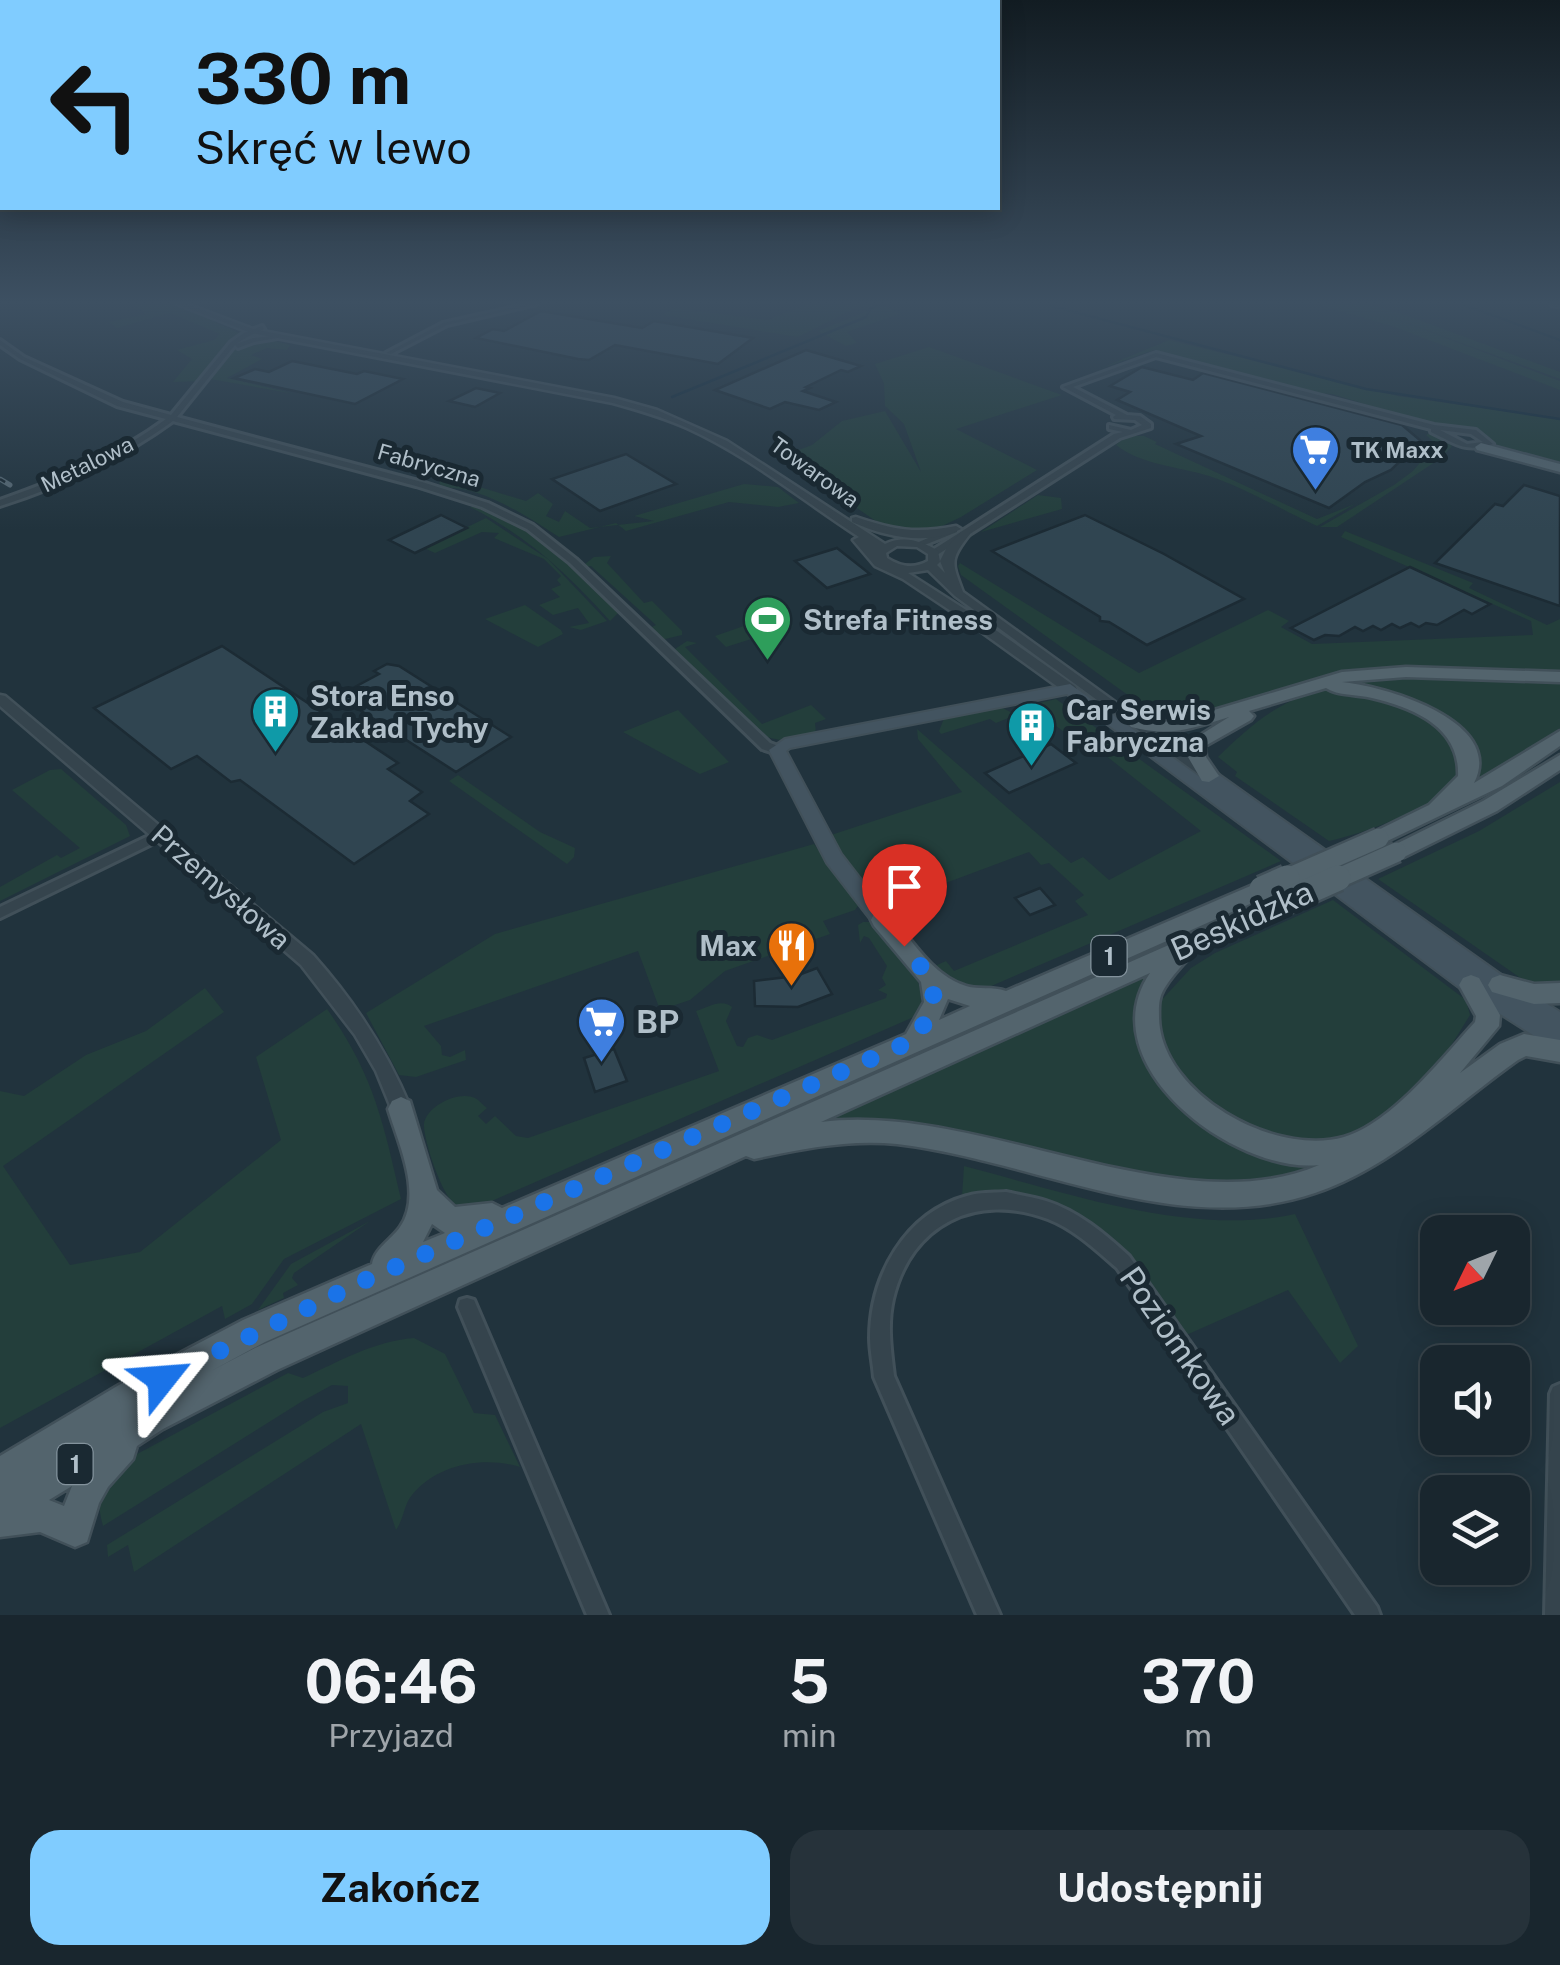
<!DOCTYPE html>
<html lang="pl">
<head>
<meta charset="utf-8">
<style>
	body { margin:0; font-family:"Public Sans",sans-serif; background:#26323a; color:#f1f3f6; height:100vh; display:flex; flex-direction:column; font-size:38px; white-space:nowrap }
	* { box-sizing:border-box; margin:0 }
	p { font-size:32px; color:#9fa5aa }
	.icon { flex:none; width:55px; height:55px; fill:none; stroke:currentColor; stroke-width:2; stroke-linecap:round; stroke-linejoin:round }
	.map { position:relative; height:1615px; overflow:hidden }
	.panel { display:flex; flex-direction:column; background:#19262e; flex:1 }
	.panel>* { flex:none }
	.top-card { position:absolute; left:0px; top:0px; width:1000px; height:210px; box-shadow:0 5px 25px #0003,0 0 0 2px #37434a; background:#80ccff; color:#111; overflow:hidden }
	.needle { width:65px; rotate:227deg }
	.fabs { position:absolute; left:1420px; top:1215px; display:grid; gap:20px }
	.fabs a { display:grid; place-items:center; width:110px; height:110px; border-radius:20px; background:#19262e; box-shadow:0 5px 25px #0003,0 0 0 2px #37434a; font-size:50px }
	.pin { position:absolute; display:grid; place-items:center; width:85px; height:85px; color:#fff; margin:-102px -42px; border-radius:50% 50% 50% 0; rotate:-45deg; box-shadow:0 0 10px #0007 }
	.pin .icon { rotate:45deg }
	.me { position:absolute; width:110px; margin:-55px; rotate:62deg; stroke-linejoin:round; filter:drop-shadow(0 0 8px #0008) }
	.turn { display:flex; align-items:center; gap:35px; height:210px; padding:0 30px; font-size:45px }
	.turn .icon { width:130px; height:130px; stroke-width:2.5 }
	.turn b { display:block; font-size:70px; line-height:85px }
	.eta { display:flex; justify-content:space-evenly; align-items:center; height:170px; text-align:center }
	.eta b { font-size:60px; font-weight:700; line-height:70px }
	.primary-button { display:flex; gap:20px; margin-top:auto; padding:20px 30px }
	.primary-button a { flex:1; height:115px; border-radius:30px; background:#80ccff; color:#111; font-size:40px; font-weight:700; line-height:115px; text-align:center }
	.primary-button a+a { background:#26323a; color:#f1f3f6 }
	.map>svg:first-child { display:block }
	.green { fill:#233e3b }
	.lines { fill:none; stroke-linecap:round; stroke-linejoin:round }
	.stream { stroke:#142c3b; stroke-width:2.5 }
	.building { fill:#304551; stroke:#1c2b34; stroke-width:2.5 }
	.minor-casing { stroke:#415059; stroke-width:6 }
	.tertiary-casing { stroke:#415059; stroke-width:5 }
	.secondary-casing { stroke:#415059; stroke-width:4 }
	.primary-casing { stroke:#415059; stroke-width:5 }
	.minor { fill:#35444d; fill-rule:evenodd }
	.tertiary { fill:#35444d; fill-rule:evenodd }
	.secondary { fill:#435460; fill-rule:evenodd }
	.primary { fill:#53646d; fill-rule:evenodd }
	.rail-casing { stroke:#576974; stroke-width:5 }
	.rail { stroke:#1a2932; stroke-width:2.5; stroke-dasharray:6; stroke-linecap:butt }
	.primary-bridge-far1-casing { stroke:#415059; stroke-width:24; stroke-linecap:butt }
	.primary-bridge-casing { stroke:#415059; stroke-width:30; stroke-linecap:butt }
	.primary-bridge-far1 { stroke:#53646d; stroke-width:19 }
	.primary-bridge { stroke:#53646d; stroke-width:25 }
	.route { stroke:#1a73e8; stroke-width:18; stroke-dasharray:0 32.4 }
	.labels { text-anchor:middle; stroke-width:10; stroke-linejoin:round; paint-order:stroke }
	.far-poi-label { font-size:22px; font-weight:bold; fill:#b0bfc9; stroke:#1a2932; text-anchor:start }
	.far-street-label { font-size:22px; fill:#b0bfc9; stroke:#1a2932 }
	.shield { fill:#1a2932; stroke:#83929c; stroke-width:2.5 }
	.shield-label { font-size:25px; font-weight:bold; fill:#b0bfc9 }
	.poi-label { font-size:28px; font-weight:bold; fill:#b0bfc9; stroke:#1a2932; text-anchor:start }
	.street-label { font-size:28px; fill:#b0bfc9; stroke:#1a2932 }
	.near-street-label { font-size:32px; fill:#b0bfc9; stroke:#1a2932 }
	.near-poi-label { font-size:32px; font-weight:bold; fill:#b0bfc9; stroke:#1a2932; text-anchor:start }
</style>
</head>
<body>
<div class="map">
<svg width="1560" height="1615" viewBox="0 0 1560 1615">
	<rect width="100%" height="100%" fill="#21333d"/>
	<g class="green">
		<polygon points="133,304 177,304 241,334 211,362 199,381 173,382 192,359 177,350 214,340 220,334 170,313 117,328 109,322 146,314"/>
		<polygon points="807,304 881,304 900,314 847,332 857,343 846,346 818,331 881,305 856,308 798,337 662,315 674,308 768,320"/>
		<polygon points="1316,304 1367,304 1397,312 1560,372 1560,379 1393,318 1560,381 1560,390 1392,326"/>
		<path d="M267,339L290,345L287,350L267,348L251,355L262,359L227,378L295,394L210,379C221,355 240,343 267,339Z"/>
		<polygon points="1169,340 1398,396 1560,419 1560,466 1500,447 1478,431 1440,427 1332,394 1312,393 1154,350 1099,369"/>
		<polygon points="929,347 1062,395 956,429 1037,470 961,517 934,530 915,531 883,526 816,480 822,477 788,454 812,445 842,421 885,411 921,472 904,424 885,406 884,384 875,364"/>
		<polygon points="1433,431 1452,446 1441,458 1337,527 1320,527 1394,485 1413,471 1436,444 1426,435"/>
		<path d="M1126,436H1144L1157,442L1155,444L1317,519L1355,504L1317,526C1282,510 1245,488 1209,476C1176,466 1142,465 1116,445Z"/>
		<path d="M447,477L526,501L538,493L553,504L546,516L559,522L565,511L590,528L654,521L634,516L744,484L778,487L799,503L778,507L729,502L626,531L616,523L559,537C528,517 479,484 442,488L439,482Z"/>
		<polygon points="1038,495 1061,498 1062,509 981,532"/>
		<path d="M481,506L550,545L619,612L610,621C567,573 527,536 470,507Z"/>
		<polygon points="486,518 548,559 607,621 581,630 569,627 589,623 578,608 553,615 539,605 560,597 551,589 561,585 557,580 561,576 544,559 494,538 499,533 482,532 435,553 424,548"/>
		<polygon points="1345,531 1473,583 1469,588 1547,625 1560,619 1560,673 1393,669 1189,719 1150,711 961,575 958,566 960,563 1139,673 1268,610 1289,621 1281,627 1312,644 1533,635 1531,621 1341,537"/>
		<polygon points="611,556 607,563 644,603 652,601 682,631 682,635 661,640 648,629 656,625 591,566 586,567 585,564 594,557"/>
		<polygon points="525,605 561,630 563,634 538,647 485,619"/>
		<polygon points="773,616 782,617 793,626 726,647 715,636"/>
		<polygon points="687,641 697,643 685,647 762,724 811,705 826,719 815,723 816,733 780,740 766,737 672,651"/>
		<polygon points="1436,676 1560,681 1560,728 1484,779 1476,774 1444,718 1341,680"/>
		<path d="M1341,689L1400,702L1439,724L1463,761C1461,769 1459,777 1454,783C1432,809 1362,834 1329,841L1235,776L1237,772L1218,757C1254,722 1289,691 1341,689Z"/>
		<path d="M1056,699L1281,861L989,987C967,991 949,981 935,966L946,961L954,971L1088,915L1075,901L1084,895L1049,863L1041,865L1029,852L895,902C862,898 846,860 831,835L962,792L918,739L917,729L1071,863L1083,857L1109,880L1201,831L1100,751L1091,752L1048,720L1044,722L1027,706Z"/>
		<polygon points="999,706 1016,715 996,723 990,719 941,734 939,731 945,716"/>
		<polygon points="678,710 726,759 729,762 700,774 623,732"/>
		<polygon points="61,769 126,825 130,836 0,901 0,887 57,855 61,858 80,848 12,790 50,770"/>
		<polygon points="458,775 540,832 575,848 574,857 567,864 449,781"/>
		<polygon points="1560,782 1560,985 1548,990 1519,977 1378,879 1479,831"/>
		<polygon points="814,844 858,906 855,910 823,921 830,934 725,971 690,1000 660,1010 638,951 424,1026 441,1046 442,1055 450,1057 465,1050 466,1060 416,1077 399,1075 366,1013 495,934"/>
		<polygon points="1333,900 1466,1000 1470,1015 1436,1070 1364,1131 1315,1145 1282,1144 1202,1104 1160,1046 1157,1005 1191,968 1215,953"/>
		<path d="M863,922H871C891,947 937,982 916,1016L478,1207C470,1208 462,1209 455,1204C442,1196 423,1139 424,1124C426,1106 459,1090 475,1098C479,1100 483,1105 487,1108L478,1116L486,1124L495,1116L516,1136L528,1138L719,1071L696,1011C708,1007 722,998 732,1007L726,1021L737,1046L743,1047L748,1038L757,1035L772,1040L886,998L887,994L878,990L886,985L882,978L887,966L869,938L864,936L860,943L858,925Z"/>
		<polygon points="1146,971 1151,973 1139,1022 1197,1114 1338,1160 1270,1184 1181,1182 820,1128 813,1120"/>
		<path d="M205,988L224,1012L3,1166L70,1265L140,1252L281,1140L256,1057L327,1009C374,1075 383,1122 401,1199L284,1259L252,1304L225,1319L222,1306L0,1428V1091L24,1096L86,1055L146,1031Z"/>
		<path d="M964,1166C1064,1192 1192,1237 1295,1214L1358,1346L1340,1363L1288,1290L1184,1336C1141,1274 1109,1219 1031,1199C1006,1193 988,1189 962,1197Z"/>
		<polygon points="370,1221 294,1273 292,1278 298,1285 283,1293 284,1298 258,1310 291,1264"/>
		<path d="M414,1338L445,1354L474,1413L495,1415L520,1467C484,1456 437,1464 412,1495C404,1504 404,1519 396,1530L361,1424L134,1572L128,1545L108,1557L107,1545L323,1412L348,1403V1386L332,1385L301,1402L103,1526C94,1493 100,1480 126,1460L288,1373L303,1378C338,1362 374,1341 414,1338Z"/>
	</g>
	<g class="lines">
		<g class="stream">
			<polyline points="1044,304 1366,389 1560,419"/>
			<polyline points="1462,304 1560,340"/>
			<polyline points="672,397 866,317 871,308 883,304"/>
		</g>
	</g>
	<g class="building">
		<polygon points="541,311 642,328 654,321 753,338 718,364 615,345 589,360 578,359 476,338 493,329 504,331"/>
		<polygon points="806,350 861,366 848,372 841,370 806,387 810,388 803,391 836,402 819,410 785,402 770,409 715,390"/>
		<polygon points="292,361 357,374 364,371 403,379 355,404 234,378 255,369 269,372"/>
		<polygon points="1142,367 1193,380 1203,373 1402,425 1421,441 1391,470 1365,482 1329,508 1176,444 1201,436 1117,400 1130,392 1110,386"/>
		<polygon points="476,388 500,393 475,407 449,401"/>
		<polygon points="626,454 676,484 600,511 552,479"/>
		<polygon points="1524,485 1560,496 1560,606 1435,563 1495,504 1503,506"/>
		<polygon points="441,515 467,528 415,553 389,540"/>
		<polygon points="1085,515 1164,554 1244,599 1147,645 1109,622 1100,621 1100,617 992,551"/>
		<polygon points="837,548 870,574 827,588 795,561"/>
		<polygon points="1410,567 1490,604 1472,614 1464,610 1437,625 1426,623 1419,627 1411,623 1400,628 1392,624 1381,630 1373,626 1363,631 1355,627 1339,636 1325,635 1314,640 1291,628"/>
		<polygon points="222,646 398,763 388,769 422,792 410,801 429,814 354,864 240,780 231,782 197,756 171,769 94,708"/>
		<polygon points="387,664 399,666 511,737 456,772 338,696 379,674 374,671"/>
		<polygon points="1051,744 1076,763 1009,793 985,773"/>
		<polygon points="1040,888 1055,905 1030,915 1015,898"/>
		<polygon points="817,968 832,994 798,1007 755,1006 754,981 796,976"/>
		<polygon points="614,1049 627,1081 595,1092 584,1058"/>
	</g>
	<g class="lines">
		<defs>
			<g id="minor">
				<polygon points="528,304 537,304 447,325 391,354 386,353 443,323"/>
				<path d="M262,326L264,329L249,336L236,344L253,338L280,335L283,337L254,342L238,348L235,345L177,417L422,482L488,503L533,525L576,559L770,743L781,747L783,750L781,753L777,754L762,749L570,563L527,529L482,507L416,486L173,421C121,459 62,486 0,506V500C59,479 116,456 166,419L117,406L20,359L0,345V340L24,357L123,402L171,415L231,342L244,333Z"/>
				<path d="M1156,353L1434,425L1476,430L1493,444C1465,453 1456,444 1431,432V429L1156,357L1073,387L1127,415L1140,416L1151,424V428L1120,438L937,555H931V551L1114,434L1123,432L1109,429V425L1131,430L1142,425L1135,420L1114,419L1113,417L1116,415L1063,387ZM1440,430L1471,434L1483,442L1467,444Z"/>
				<polygon points="954,527 957,528 957,532 922,546 914,544"/>
				<polygon points="161,830 167,834 166,837 0,918 0,907"/>
				<path d="M1006,1192C1019,1195 1033,1197 1046,1201C1078,1211 1105,1234 1129,1256L1377,1607L1380,1615H1355L1117,1268C1096,1250 1074,1229 1048,1219C976,1192 911,1224 893,1299C887,1325 891,1351 894,1376L1000,1615H977L874,1377C873,1364 870,1351 870,1338C870,1276 905,1213 967,1196C979,1192 993,1193 1006,1192Z"/>
				<polygon points="467,1298 474,1300 609,1615 587,1615 458,1307 460,1300"/>
				<polygon points="1560,1384 1560,1615 1545,1615 1550,1394 1553,1387"/>
			</g>
			<g id="tertiary">
				<path d="M177,304H187L253,329L614,398L657,410L727,441L885,544C903,535 922,541 938,551L940,562L937,565L945,573L940,561L947,547L961,532H969L970,534C949,560 952,563 963,592L1213,773L1211,776H1201L955,596L928,570L908,573L977,617L1075,686L1077,689L1075,692H1065L969,623L903,579L875,566L853,540L859,537C802,500 749,456 687,428C663,417 638,410 613,403L251,333ZM897,546L917,547L928,554V561C914,569 901,567 887,558L886,553Z"/>
				<polygon points="1551,304 1560,304 1560,307 1552,306"/>
				<path d="M856,517C894,530 916,534 956,526L961,529C929,546 885,537 852,522V518Z"/>
				<path d="M0,695L5,696L313,955C355,1002 387,1051 411,1109L408,1115L401,1118L394,1115L376,1071L355,1035L301,965L0,706Z"/>
			</g>
			<polygon id="secondary" points="1070,684 1201,778 1203,772 1215,772 1507,979 1560,1012 1560,1052 1464,991 1067,694 790,748 786,751 841,854 892,920 889,925 875,925 827,863 769,750 785,739"/>
			<g id="primary">
				<polygon points="1481,443 1560,464 1560,472 1477,450 1475,447"/>
				<path d="M1406,667L1560,672V682L1406,677L1342,682C1384,686 1506,721 1474,783L1560,731V746L1502,786L1379,845L1369,838L1372,833L1429,805L1458,776C1460,727 1414,708 1372,698C1357,694 1338,696 1326,688L1249,711L1254,716L1251,720L1205,746L1206,757L1219,776L1209,782L1202,781L1188,757L1186,744L1229,717C1191,729 1170,737 1131,727L1128,723L1137,717L1159,722L1177,721L1342,672Z"/>
				<polygon points="1560,755 1560,770 1497,811 1404,857 1390,857 1387,852 1390,847 1483,801"/>
				<path d="M1262,881L1270,883L1273,889L1270,895L265,1342L211,1371L255,1348L1282,895L1290,897L1293,903L1290,909C1272,917 1203,944 1193,954C1184,963 1171,977 1164,989C1158,999 1159,1008 1159,1018C1161,1094 1275,1157 1344,1137C1392,1123 1442,1058 1475,1022L1476,1016L1459,985L1463,978L1471,975L1479,978L1500,1015L1499,1026L1460,1073L1500,1044L1524,1034L1560,1040V1062L1526,1056L1518,1060C1453,1106 1392,1167 1315,1193C1178,1240 1034,1160 897,1144C849,1139 801,1149 754,1159L746,1156L277,1370L163,1429L137,1446L133,1459L108,1487L99,1503L87,1542L75,1547L40,1532L0,1537V1456L119,1385L243,1320L372,1264C375,1248 391,1240 400,1227C423,1194 398,1143 388,1109L392,1101L401,1097L410,1101L437,1190L455,1207L492,1203L502,1208L906,1034L924,1002L921,982L874,926L871,920L874,914H890C911,939 933,976 966,986C979,990 992,986 1006,991ZM1150,973C1088,1064 1234,1174 1319,1165C1177,1226 979,1102 821,1122ZM948,999L970,1006L939,1020ZM432,1224L445,1233L423,1242ZM72,1486L64,1506L49,1500Z"/>
				<polygon points="1500,975 1534,984 1560,983 1560,1003 1534,1004 1492,992 1488,985 1492,978"/>
			</g>
		</defs>
		<use href="#minor" class="minor-casing"/>
		<use href="#tertiary" class="tertiary-casing"/>
		<use href="#secondary" class="secondary-casing"/>
		<use href="#primary" class="primary-casing"/>
		<use href="#minor" class="minor"/>
		<use href="#tertiary" class="tertiary"/>
		<use href="#secondary" class="secondary"/>
		<use href="#primary" class="primary"/>
		<defs>
			<polyline id="rail" points="0,479 10,485"/>
		</defs>
		<use href="#rail" class="rail-casing"/>
		<use href="#rail" class="rail"/>
		<defs>
			<g id="primary-bridge-far1">
				<polyline points="1281,881 1379,838"/>
				<polyline points="1332,881 1397,852"/>
			</g>
			<g id="primary-bridge">
				<polyline points="1262,889 1287,878"/>
				<polyline points="1282,903 1338,878"/>
			</g>
		</defs>
		<use href="#primary-bridge-far1" class="primary-bridge-far1-casing"/>
		<use href="#primary-bridge" class="primary-bridge-casing"/>
		<use href="#primary-bridge-far1" class="primary-bridge-far1"/>
		<use href="#primary-bridge" class="primary-bridge"/>
	</g>
	<linearGradient id="sky" x2="0" y2="1"><stop stop-color="#121c22"/><stop offset="0.57" stop-color="#3d5062"/><stop offset="1" stop-color="#3d5062" stop-opacity="0"/></linearGradient>
	<rect width="1560" height="530" fill="url(#sky)"/>
	<g class="lines">
		<path class="route" d="M162,1379L361,1282L914,1040C944,995 938,986 904,946"/>
	</g>
	<defs>
		<symbol id="supermarket-pin" viewBox="-11 -11 22 30"><path d="M0 17L-7.5 6A9.5 9.5 0 1 1 7.5 6Z" fill="#3f7fe0" stroke="#1a2932"/><path d="M-6-5.5h2.5l.6 2H6L4.5 2H-2.5L-4.4-4H-6ZM-1.5 3.2a1.3 1.3 0 1 0 .1 0ZM3 3.2a1.3 1.3 0 1 0 .1 0Z" fill="#fff"/></symbol>
		<symbol id="stadium-pin" viewBox="-11 -11 22 30"><path d="M0 17L-7.5 6A9.5 9.5 0 1 1 7.5 6Z" fill="#2e9e5b" stroke="#1a2932"/><path d="M0-5a6.5 5 0 1 0 0 10a6.5 5 0 1 0 0-10ZM-3.5-1.8h7v3.6h-7Z" fill="#fff"/></symbol>
		<symbol id="building-pin" viewBox="-11 -11 22 30"><path d="M0 17L-7.5 6A9.5 9.5 0 1 1 7.5 6Z" fill="#0f9aa8" stroke="#1a2932"/><path d="M-4-6H4V6H1V3H-1V6H-4ZM-2.5-4.3h1.7v1.8h-1.7ZM.8-4.3h1.7v1.8H.8ZM-2.5-1h1.7V.8h-1.7ZM.8-1h1.7V.8H.8Z" fill="#fff"/></symbol>
		<symbol id="restaurant-pin" viewBox="-11 -11 22 30"><path d="M0 17L-7.5 6A9.5 9.5 0 1 1 7.5 6Z" fill="#e8710a" stroke="#1a2932"/><path d="M-5-6h1v4h1v-4h1v4h1v-4h1v5L-1.5 .5V6h-2V.5L-5-1ZM5-6V6H3V1.5H1.5Q1.5-4 5-6Z" fill="#fff"/></symbol>
	</defs>
	<g fill-rule="evenodd">
		<use href="#supermarket-pin" x="1288" y="422" width="55" height="75"/>
		<use href="#stadium-pin" x="740" y="592" width="55" height="75"/>
		<use href="#building-pin" x="248" y="684" width="55" height="75"/>
		<use href="#building-pin" x="1004" y="698" width="55" height="75"/>
		<use href="#restaurant-pin" x="764" y="918" width="55" height="75"/>
		<use href="#supermarket-pin" x="574" y="994" width="55" height="75"/>
	</g>
	<g class="labels">
		<g class="far-poi-label">
			<text x="1351" y="458">TK Maxx</text>
		</g>
		<g class="far-street-label">
			<text transform="translate(87 464) rotate(-26)" y="8">Metalowa</text>
			<text transform="translate(429 465) rotate(16)" y="8">Fabryczna</text>
			<text transform="translate(815 472) rotate(36)" y="8">Towarowa</text>
		</g>
		<g class="shield">
			<rect x="1091.5" y="936" width="35" height="40" rx="8"/>
			<rect x="57.5" y="1444" width="35" height="40" rx="8"/>
		</g>
		<g class="shield-label">
			<text x="1109" y="965">1</text>
			<text x="75" y="1473">1</text>
		</g>
		<g class="poi-label">
			<text x="803" y="630">Strefa Fitness</text>
			<text x="310" y="706">Stora Enso<tspan x="310" dy="32">Zakład Tychy</tspan></text>
			<text x="1066" y="720">Car Serwis<tspan x="1066" dy="32">Fabryczna</tspan></text>
			<text x="757" y="956" text-anchor="end">Max</text>
		</g>
		<g class="street-label">
			<text transform="translate(221 887) rotate(41)" y="10">Przemysłowa</text>
		</g>
		<g class="near-street-label">
			<text transform="translate(1242 921) rotate(-24)" y="11">Beskidzka</text>
			<text transform="translate(1180 1346) rotate(55)" y="11">Poziomkowa</text>
		</g>
		<g class="near-poi-label">
			<text x="636" y="1033">BP</text>
		</g>
	</g>
</svg>
<div class="fabs">
<a><svg class="needle" viewBox="-14 -14 28 28"><path d="M0-13l5 13h-10z" fill="#e53935"/><path d="M0 13l5-13h-10z" fill="#9fa5aa"/></svg></a>
<a><svg class="icon" aria-label="sound" viewBox="0 0 24 24"><path d="M4 9h4l5-4v14l-5-4H4zM17 9q2 3 0 6"/></svg></a>
<a><svg class="icon" aria-label="layers" viewBox="0 0 24 24"><path d="M12 4l9 5-9 5-9-5zM3 14l9 5 9-5"/></svg></a>
</div>
<div class="pin" style="left:904px;top:946px;background:#d93025"><svg class="icon" aria-label="arrive" viewBox="0 0 24 24"><path d="M6 21V4h12l-3 4 3 4H6"/></svg></div>
<svg class="me" style="left:162px;top:1379px" viewBox="-20 -20 40 40"><path d="M0-17L14 15 0 8-14 15z" fill="#1a73e8" stroke="#fff" stroke-width="4"/></svg>
<div class="top-card">
<div class="turn"><svg class="icon" aria-label="left" viewBox="0 0 24 24"><path d="M17 20v-9H6M10 6l-5 5 5 5"/></svg><div><b>330 m</b>Skręć w lewo</div></div>
</div>
</div>
<section class="panel">
<div class="eta">
<div><b>06:46</b><p>Przyjazd</p></div>
<div><b>5</b><p>min</p></div>
<div><b>370</b><p>m</p></div>
</div>
<div class="primary-button"><a>Zakończ</a><a>Udostępnij</a></div>
</section>
</body>
</html>
